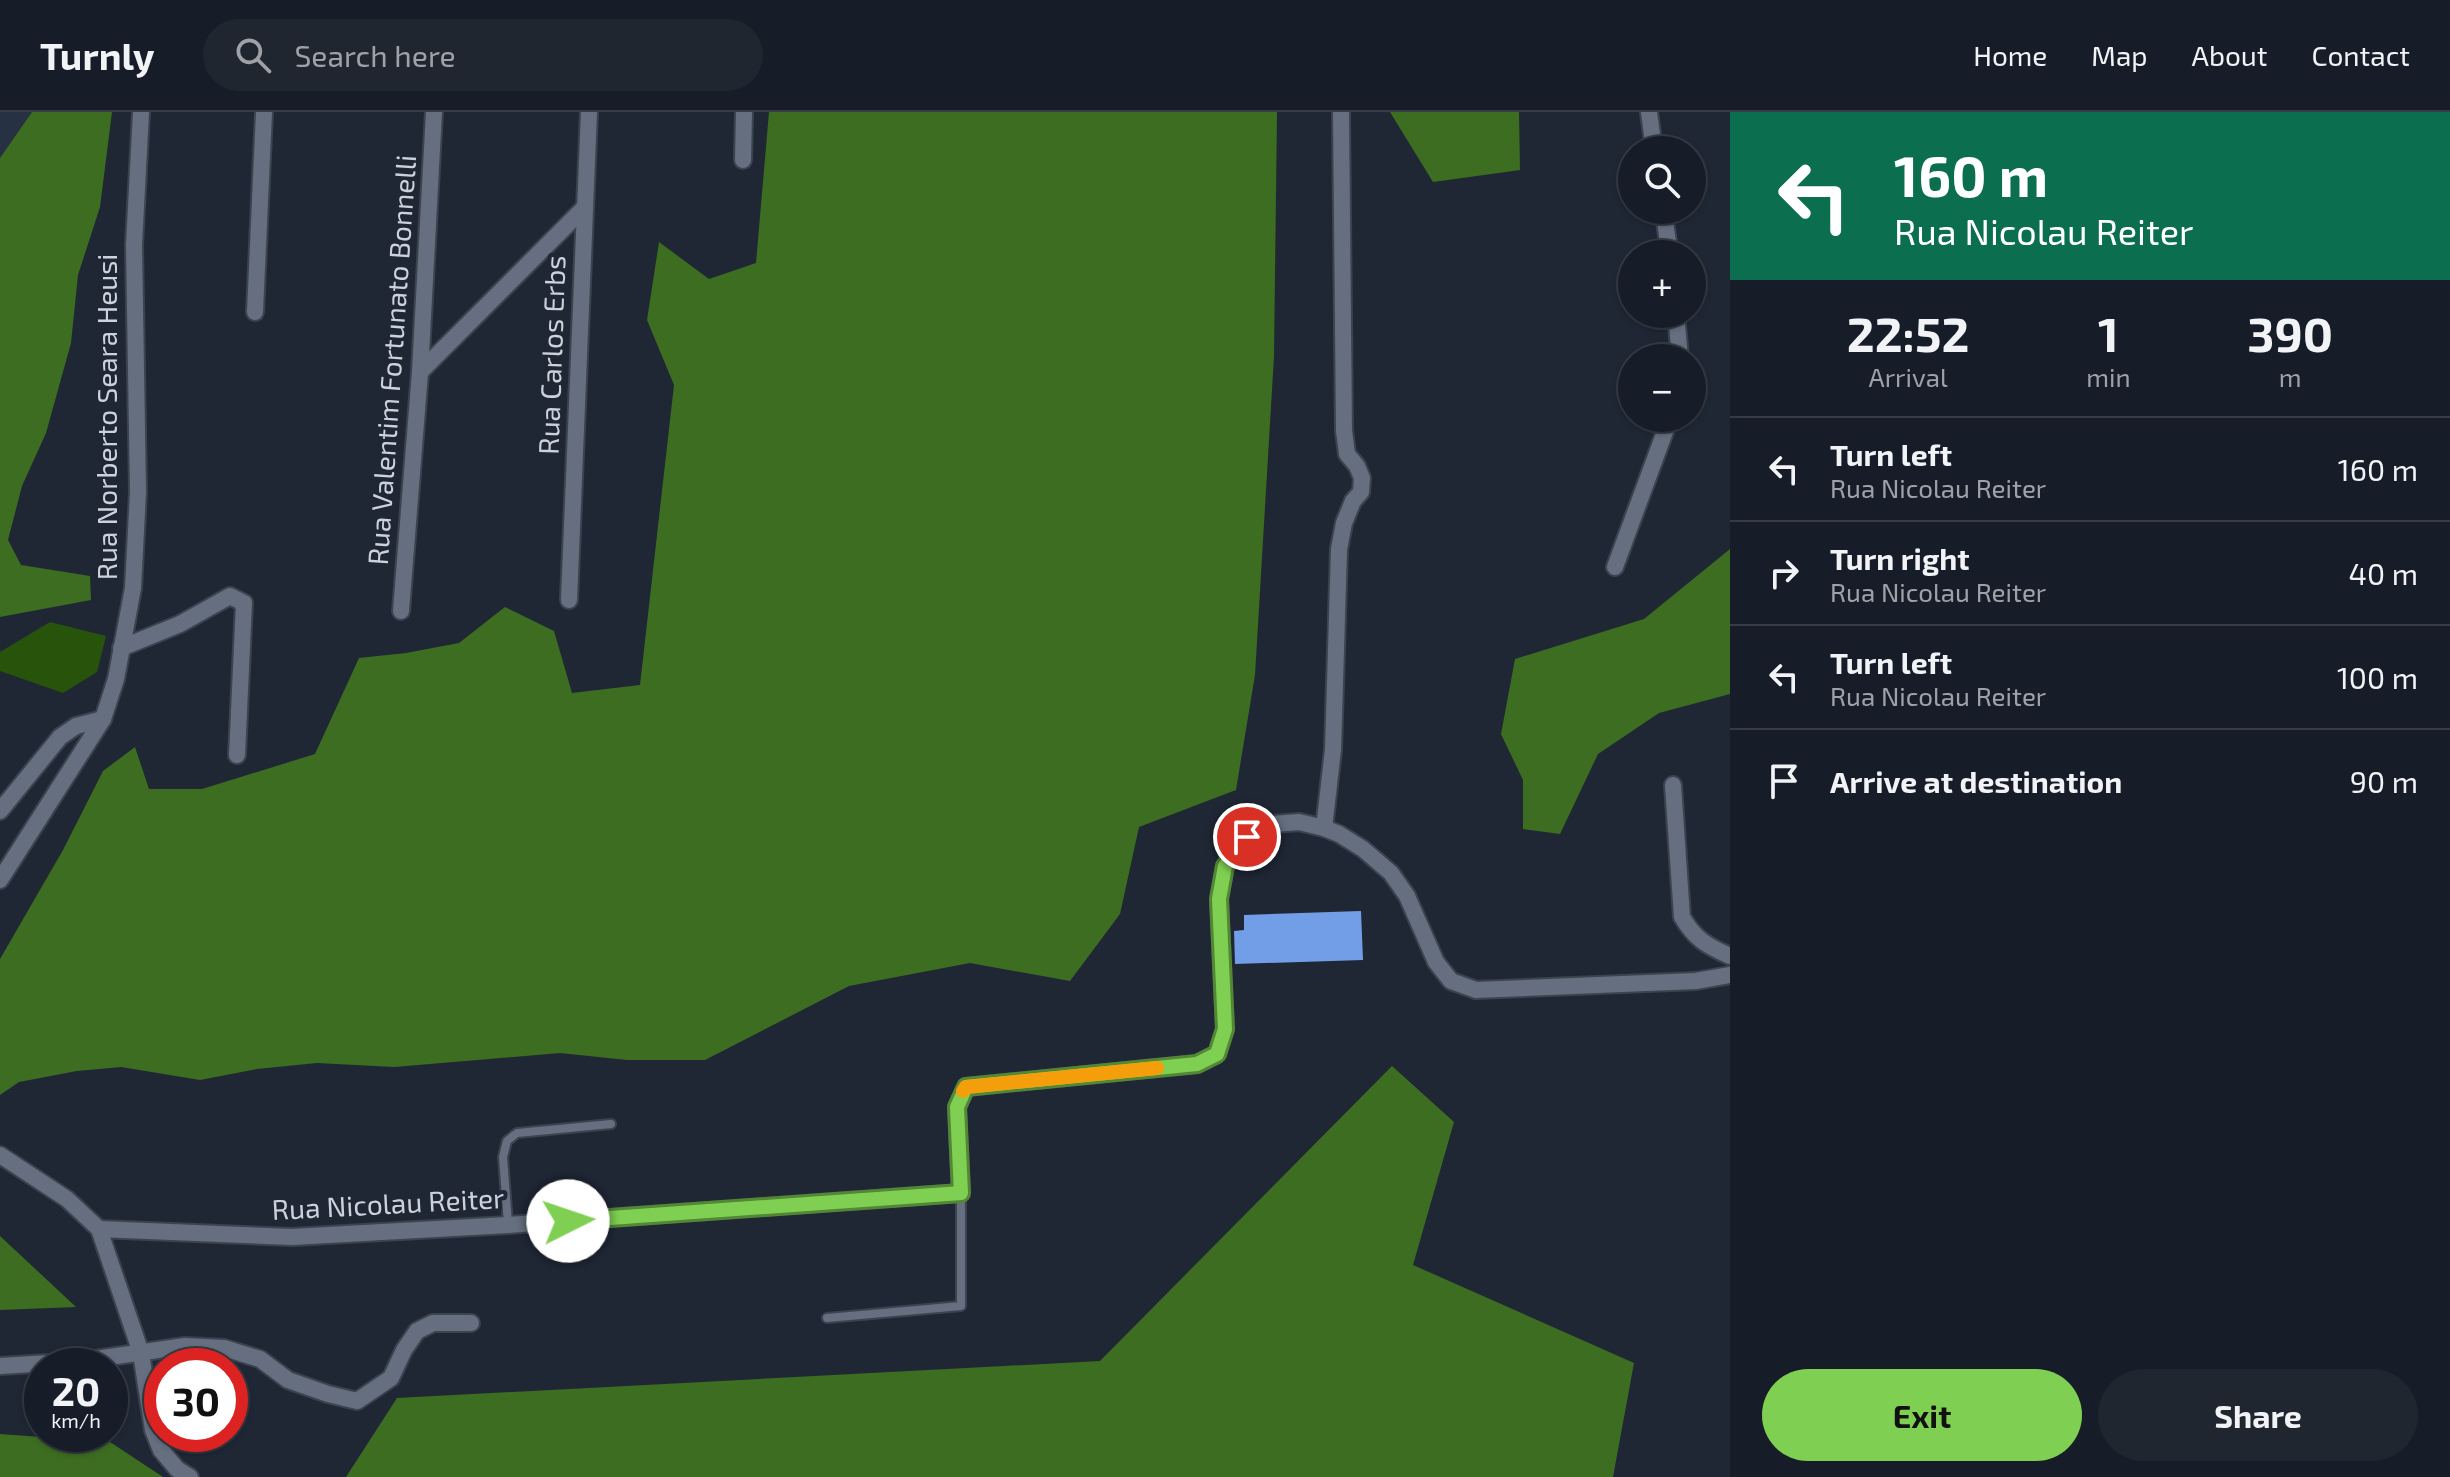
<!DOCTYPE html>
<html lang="en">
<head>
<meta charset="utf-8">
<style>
	body { margin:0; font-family:"Exo 2",sans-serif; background:#202630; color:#f1f3f6; height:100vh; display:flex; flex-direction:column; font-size:30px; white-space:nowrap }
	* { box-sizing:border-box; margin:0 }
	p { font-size:26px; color:#9ea2a8 }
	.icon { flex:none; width:44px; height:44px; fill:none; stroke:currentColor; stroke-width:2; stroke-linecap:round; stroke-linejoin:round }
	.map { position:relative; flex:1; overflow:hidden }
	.side { display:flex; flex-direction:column; background:#171d28; width:720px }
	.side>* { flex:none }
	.banner { background:#0b6e4f; color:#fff; overflow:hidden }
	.tools { position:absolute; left:1618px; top:24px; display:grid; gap:16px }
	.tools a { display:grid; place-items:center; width:88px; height:88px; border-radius:50%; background:#171d28; box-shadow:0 2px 6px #0004,0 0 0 2px #363b45; font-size:40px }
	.speed { position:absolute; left:24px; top:1236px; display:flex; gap:16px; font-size:40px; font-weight:700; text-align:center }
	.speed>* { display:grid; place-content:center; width:104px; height:104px; border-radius:50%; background:#171d28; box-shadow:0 2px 6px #0004,0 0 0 2px #363b45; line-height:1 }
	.speed small { font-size:20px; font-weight:400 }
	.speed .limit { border:12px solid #d22; background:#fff; color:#111 }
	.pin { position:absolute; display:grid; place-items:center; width:68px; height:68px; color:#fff; margin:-34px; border:4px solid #fff; border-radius:50%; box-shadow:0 2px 8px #0007 }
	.me { position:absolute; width:88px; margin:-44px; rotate:86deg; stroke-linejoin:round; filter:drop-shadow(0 0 6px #0008) }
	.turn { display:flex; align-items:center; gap:28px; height:168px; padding:0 32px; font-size:36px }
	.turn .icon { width:104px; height:104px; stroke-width:2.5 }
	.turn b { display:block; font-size:56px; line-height:68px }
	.eta { display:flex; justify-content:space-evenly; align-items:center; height:136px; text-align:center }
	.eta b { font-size:48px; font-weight:700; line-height:56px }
	.button { display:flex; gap:16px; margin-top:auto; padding:16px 32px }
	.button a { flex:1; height:92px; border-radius:48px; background:#7fd052; color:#111; font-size:32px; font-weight:700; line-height:92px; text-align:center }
	.button a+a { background:#202630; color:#f1f3f6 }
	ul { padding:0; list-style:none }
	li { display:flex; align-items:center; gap:24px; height:104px; padding:0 32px; border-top:2px solid #363b45 }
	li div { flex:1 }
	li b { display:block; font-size:30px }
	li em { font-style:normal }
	header { display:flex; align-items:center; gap:48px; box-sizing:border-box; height:112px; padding:0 40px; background:#171d28; border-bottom:2px solid #363b45 }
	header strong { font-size:38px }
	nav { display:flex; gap:44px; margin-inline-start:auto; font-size:28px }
	.search { width:560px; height:72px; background:#202630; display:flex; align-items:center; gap:20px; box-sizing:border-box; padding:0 28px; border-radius:44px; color:#9ea2a8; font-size:30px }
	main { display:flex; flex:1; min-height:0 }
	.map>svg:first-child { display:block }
	.built { fill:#263144 }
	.green { fill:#28530a }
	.forest { fill:#3d6d21 }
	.building { fill:#729de7 }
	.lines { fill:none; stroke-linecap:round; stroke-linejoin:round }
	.service-casing { stroke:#3c424e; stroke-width:12 }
	.minor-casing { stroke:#3c424e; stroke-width:20 }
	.service { stroke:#666f7f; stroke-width:8 }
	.minor { stroke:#666f7f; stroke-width:16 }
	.route-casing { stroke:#538735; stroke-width:20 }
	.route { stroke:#7fd052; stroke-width:14 }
	.slow { stroke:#f59e0b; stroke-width:14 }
	.labels { text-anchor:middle; stroke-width:8; stroke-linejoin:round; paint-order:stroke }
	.street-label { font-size:28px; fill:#ccd2db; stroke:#1f2735 }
</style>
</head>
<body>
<header>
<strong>Turnly</strong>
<div class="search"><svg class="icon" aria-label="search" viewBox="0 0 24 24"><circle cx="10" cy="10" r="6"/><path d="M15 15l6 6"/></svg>Search here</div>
<nav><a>Home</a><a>Map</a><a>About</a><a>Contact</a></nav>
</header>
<main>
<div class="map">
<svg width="1730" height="1365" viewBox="0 0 1730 1365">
	<rect width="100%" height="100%" fill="#1f2735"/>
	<polygon class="built" points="0,0 32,0 0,46"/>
	<polygon class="green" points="50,510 106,524 97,560 63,581 0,559 0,540"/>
	<g class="forest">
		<polygon points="32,0 112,0 100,95 78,163 71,231 46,321 22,374 8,428 21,453 90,464 91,488 0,505 0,46"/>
		<polygon points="769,0 1277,0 1274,244 1255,563 1236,678 1139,715 1120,802 1070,869 970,851 849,874 705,948 627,948 560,941 394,955 317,951 257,957 200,968 121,955 77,959 19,970 0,983 0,847 63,738 103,659 135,635 149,677 202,677 315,642 359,546 406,541 459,531 505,495 554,519 572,581 640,573 674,273 647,208 659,130 709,167 756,151"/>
		<polygon points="1390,0 1519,0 1520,58 1433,70"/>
		<polygon points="1730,437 1730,582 1659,601 1598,642 1560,722 1523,717 1523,668 1501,622 1515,547 1644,507"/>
		<polygon points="1392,954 1454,1010 1413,1153 1634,1251 1613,1365 346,1365 397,1286 1100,1249"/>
		<polygon points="0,1124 76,1195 0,1198"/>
		<polygon points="0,1322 110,1330 163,1365 0,1365"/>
	</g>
	<polygon class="building" points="1361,799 1363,848 1235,852 1234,819 1244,818 1244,803"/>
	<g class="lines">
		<defs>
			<g id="service">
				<polyline points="508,1112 503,1045 507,1029 517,1021 611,1012"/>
				<polyline points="827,1206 961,1194 961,1082"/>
			</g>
			<g id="minor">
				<polyline points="1649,0 1654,38"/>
				<polyline points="743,48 744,0"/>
				<polyline points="1663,98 1670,142"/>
				<polyline points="255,200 264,0"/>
				<polyline points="1676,202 1680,246"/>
				<polyline points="420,260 583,97"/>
				<polyline points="1615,455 1670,306"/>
				<polyline points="569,488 589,0"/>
				<polyline points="401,499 420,260 434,0"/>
				<polyline points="121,536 180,512 230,484 244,491 237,643"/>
				<path d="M1673,673L1682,805C1695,827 1707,834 1730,844"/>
				<polyline points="0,699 60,625 76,614 103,607"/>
				<polyline points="1324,716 1333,638 1339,437 1344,411 1353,389 1361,380 1362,366 1357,354 1347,342 1344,319 1341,0"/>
				<polyline points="0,768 103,607 116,567 133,476 138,380 134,133 141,0"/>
				<polyline points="0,1043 67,1087 99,1117 141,1241 153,1318 161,1338 177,1357 190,1365"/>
				<polyline points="99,1117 292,1125 508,1113 961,1081 957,995 966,975 1197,952 1217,942 1225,917 1219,787 1225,754 1247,725 1273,712 1299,710 1324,716 1339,722 1363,737 1391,761 1407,784 1436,850 1451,869 1476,878 1696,869 1730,863"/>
				<polyline points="0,1254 82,1249 185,1234 224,1236 260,1247 288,1268 328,1282 357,1289 391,1266 404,1238 417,1219 433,1211 471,1211"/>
			</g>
		</defs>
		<use href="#service" class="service-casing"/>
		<use href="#minor" class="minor-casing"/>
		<use href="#service" class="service"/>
		<use href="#minor" class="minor"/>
	</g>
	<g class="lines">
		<defs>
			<polyline id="route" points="568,1109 961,1081 957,995 966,975 1197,952 1217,942 1225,917 1219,787 1225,754 1247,725"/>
		</defs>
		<use href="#route" class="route-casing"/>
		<use href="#route" class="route"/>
		<polyline class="slow" points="963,979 966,975 1157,956"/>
	</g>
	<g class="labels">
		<g class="street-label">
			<text transform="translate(552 243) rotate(-88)" y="10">Rua Carlos Erbs</text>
			<text transform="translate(392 248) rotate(-86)" y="10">Rua Valentim Fortunato Bonnelli</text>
			<text transform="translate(107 305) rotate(-90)" y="10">Rua Norberto Seara Heusi</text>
			<text transform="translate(388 1092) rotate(-3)" y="10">Rua Nicolau Reiter</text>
		</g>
	</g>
</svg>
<div class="tools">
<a><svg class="icon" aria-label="search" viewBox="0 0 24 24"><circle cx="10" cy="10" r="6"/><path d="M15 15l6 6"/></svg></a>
<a>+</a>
<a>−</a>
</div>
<div class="speed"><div>20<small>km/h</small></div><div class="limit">30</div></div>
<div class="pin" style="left:1247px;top:725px;background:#d93025"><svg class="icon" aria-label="arrive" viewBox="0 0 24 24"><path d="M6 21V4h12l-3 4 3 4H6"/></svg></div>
<svg class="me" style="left:568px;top:1109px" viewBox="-20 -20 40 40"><circle r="19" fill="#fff"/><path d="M0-13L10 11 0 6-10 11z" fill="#7fd052"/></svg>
</div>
<section class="side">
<div class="banner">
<div class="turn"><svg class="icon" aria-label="left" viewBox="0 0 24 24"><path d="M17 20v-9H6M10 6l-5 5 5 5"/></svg><div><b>160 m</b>Rua Nicolau Reiter</div></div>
</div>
<div class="eta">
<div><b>22:52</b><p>Arrival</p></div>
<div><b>1</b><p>min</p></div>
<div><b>390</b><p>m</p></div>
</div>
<ul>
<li><svg class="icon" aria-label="left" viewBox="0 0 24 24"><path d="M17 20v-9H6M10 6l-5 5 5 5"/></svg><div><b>Turn left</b><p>Rua Nicolau Reiter</p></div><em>160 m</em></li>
<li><svg class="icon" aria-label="right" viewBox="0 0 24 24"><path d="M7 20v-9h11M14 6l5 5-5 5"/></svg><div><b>Turn right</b><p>Rua Nicolau Reiter</p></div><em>40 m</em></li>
<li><svg class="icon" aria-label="left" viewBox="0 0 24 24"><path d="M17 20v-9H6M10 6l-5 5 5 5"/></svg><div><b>Turn left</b><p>Rua Nicolau Reiter</p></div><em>100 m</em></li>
<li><svg class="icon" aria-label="arrive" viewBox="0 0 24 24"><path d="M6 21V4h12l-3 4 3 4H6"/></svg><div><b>Arrive at destination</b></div><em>90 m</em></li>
</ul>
<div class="button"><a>Exit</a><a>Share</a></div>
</section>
</main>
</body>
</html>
